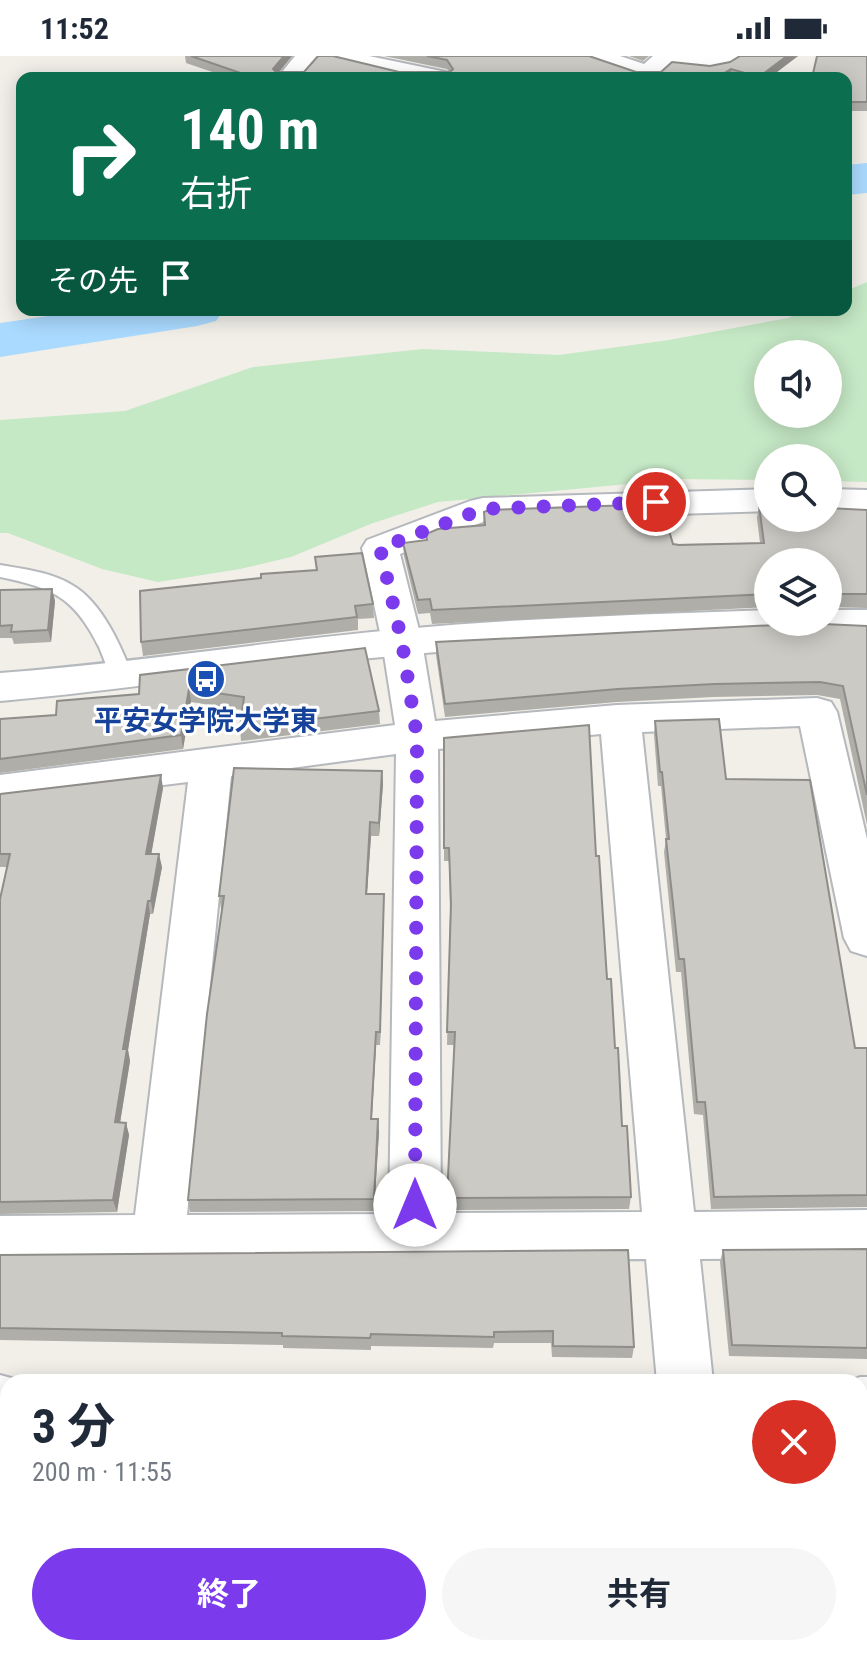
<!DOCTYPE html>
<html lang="ja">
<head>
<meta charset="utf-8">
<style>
	body { margin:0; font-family:"Roboto Condensed","Noto Sans JP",sans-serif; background:#f6f6f7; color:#1f2937; height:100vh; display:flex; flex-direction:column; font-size:30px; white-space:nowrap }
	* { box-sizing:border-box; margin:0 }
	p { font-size:26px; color:#747a83 }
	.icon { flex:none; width:44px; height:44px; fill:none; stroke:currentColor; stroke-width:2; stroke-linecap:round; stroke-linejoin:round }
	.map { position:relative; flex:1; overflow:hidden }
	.sheet { position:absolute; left:0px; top:1318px; width:868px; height:282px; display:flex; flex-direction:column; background:#fff; border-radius:24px 24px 0 0; box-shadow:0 4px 20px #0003 }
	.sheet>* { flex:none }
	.guide { position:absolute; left:16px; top:16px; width:836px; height:244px; border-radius:16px; box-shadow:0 4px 20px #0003; background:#0b6e4f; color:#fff; overflow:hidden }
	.tools { position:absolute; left:754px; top:284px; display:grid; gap:16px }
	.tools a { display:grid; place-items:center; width:88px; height:88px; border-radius:50%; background:#fff; box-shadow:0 4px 20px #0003; font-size:40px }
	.pin { position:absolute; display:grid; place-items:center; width:68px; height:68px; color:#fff; margin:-34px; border:4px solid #fff; border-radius:50%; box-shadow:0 2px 8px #0007 }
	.me { position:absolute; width:88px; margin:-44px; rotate:0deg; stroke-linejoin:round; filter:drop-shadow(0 0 6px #0008) }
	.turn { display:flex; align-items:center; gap:28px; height:168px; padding:0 32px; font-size:36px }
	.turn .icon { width:104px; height:104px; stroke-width:2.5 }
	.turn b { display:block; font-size:56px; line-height:68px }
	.then { display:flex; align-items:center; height:76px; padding:0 32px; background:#0003; gap:16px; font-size:30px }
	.round { display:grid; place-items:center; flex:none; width:84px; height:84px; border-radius:42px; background:#f6f6f7 }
	.head { display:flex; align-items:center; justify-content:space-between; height:136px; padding:0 32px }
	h1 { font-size:48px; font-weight:700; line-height:60px }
	.button { display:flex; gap:16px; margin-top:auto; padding:16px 32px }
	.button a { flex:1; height:92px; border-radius:48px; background:#7c3aed; color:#fff; font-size:32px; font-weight:700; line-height:92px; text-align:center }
	.button a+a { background:#f6f6f7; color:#1f2937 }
	.status { display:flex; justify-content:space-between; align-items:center; height:56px; padding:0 40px; background:#fff; direction:ltr }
	.status svg { height:22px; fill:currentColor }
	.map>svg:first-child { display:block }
	.green { fill:#c5e8c5; fill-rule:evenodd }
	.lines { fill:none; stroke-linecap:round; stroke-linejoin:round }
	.river { fill:#aadaff; fill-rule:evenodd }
	.service-casing { stroke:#b5b8bc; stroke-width:4 }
	.minor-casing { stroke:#b5b8bc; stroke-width:4 }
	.tertiary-casing { stroke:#b5b8bc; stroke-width:4 }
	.service { fill:#fff; fill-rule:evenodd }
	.minor { fill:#fff; fill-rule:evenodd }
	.tertiary { fill:#fff; fill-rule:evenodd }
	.wall { fill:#afaea9 }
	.shaded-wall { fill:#8f8d8a }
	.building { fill:#cccac5; stroke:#8f8d8a; stroke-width:2 }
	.route { stroke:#7c3aed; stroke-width:14; stroke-dasharray:0 25.2 }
	.labels { text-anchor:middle; stroke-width:6; stroke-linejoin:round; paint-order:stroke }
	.transit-label { font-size:28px; font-weight:bold; fill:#164399; stroke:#fff }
</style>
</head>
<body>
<div class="status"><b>11:52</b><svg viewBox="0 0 49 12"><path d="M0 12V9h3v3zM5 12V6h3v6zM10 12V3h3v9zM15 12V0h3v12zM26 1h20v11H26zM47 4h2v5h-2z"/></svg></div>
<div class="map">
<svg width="867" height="1599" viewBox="0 0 867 1599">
	<rect width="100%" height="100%" fill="#f1efe8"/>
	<path class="green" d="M867,226V426L828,425V402H768V424L681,423L438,446L373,467L291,501L240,513L158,526L102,513L8,477H0V364L125,355L253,311L423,293L559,299L669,284L788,262L806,254H846V235ZM768,298H828V358H768Z"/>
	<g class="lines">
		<g class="river">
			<polygon points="867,107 867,137 846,139 846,109"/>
			<polygon points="89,254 224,254 216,265 197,270 0,301 0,267"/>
		</g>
		<defs>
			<path id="service" d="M0,509C24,513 51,516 72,529C102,546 121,590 133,621L130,626H114C108,615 104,603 99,591C74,541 53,532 0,521Z"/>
			<g id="minor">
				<polygon points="295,0 369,0 446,16 450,22 400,22 324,5 321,1 304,22 277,22"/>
				<path d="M582,0H620L644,8L653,0H743C726,24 694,15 670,12L660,22H635L586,5Z"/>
				<path d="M768,433V455L488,464L400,498L422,586L435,665L617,649L817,642L831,646L837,656L867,783V900L851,895L844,882L800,670L642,676L694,1156L867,1154V1202L700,1203L713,1326H657L646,1203L0,1208V1160L135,1159L188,726L0,749V719L395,669L382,586L362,492L367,484L470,445L483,442ZM601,678L642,1156L441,1157L438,693ZM396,698L389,1158L187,1159L231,720Z"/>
				<polygon points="828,433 867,434 867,456 828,455"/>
				<rect x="860" y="1506" width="7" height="62"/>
				<rect x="0" y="1508" width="8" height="62"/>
				<polygon points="72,1592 134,1592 133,1599 71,1599"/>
				<rect x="377" y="1592" width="62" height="7"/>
				<polygon points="685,1592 747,1592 748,1599 686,1599"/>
			</g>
			<g id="tertiary">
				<path d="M768,554V566H792L787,575L773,579C650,583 527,587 404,599C269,611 135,633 0,645V617C135,607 269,585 404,573C525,562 647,558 768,554Z"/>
				<polygon points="828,554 867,554 867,580 821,579 807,575 802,566 828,566"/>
				<polygon points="0,1319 26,1326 8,1326 8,1373 0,1373"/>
				<polygon points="860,1321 867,1321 867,1375 860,1375 860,1326 847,1326"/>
			</g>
		</defs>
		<use href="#service" class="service-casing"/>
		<use href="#minor" class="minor-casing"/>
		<use href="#tertiary" class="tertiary-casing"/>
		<use href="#service" class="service"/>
		<use href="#minor" class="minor"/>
		<use href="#tertiary" class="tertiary"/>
	</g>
	<g class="wall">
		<polygon points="185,0 292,0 279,16 449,16 447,13 384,0 589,0 636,16 661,16 710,10 730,6 740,0 798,0 769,22 230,22 186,7"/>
		<polygon points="629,0 649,0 643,5"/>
		<polygon points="867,0 867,55 846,55 846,22"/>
		<polygon points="759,449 867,454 867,552 828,551 828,506 768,506 768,551 432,568 430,557 418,558 404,500 403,487 426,484 426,478 483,469 484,456 673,488 760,487 757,462"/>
		<polygon points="315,501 373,548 374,562 358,563 358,574 143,600 141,586 261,522 316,515"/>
		<polygon points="52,533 55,545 51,586 14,588 12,582 0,582 0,534"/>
		<polygon points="823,568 867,570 867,769 840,643 817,639 713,641 617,646 445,661 436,599 436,586 776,569"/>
		<polygon points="140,619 379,655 380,668 241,685 240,672 242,654 191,646 183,693 0,717 0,663 56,659 139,638"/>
		<polygon points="655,665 726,723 855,992 867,992 867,1151 711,1153 703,1059 694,1058 681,916 676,916 664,796 666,783 661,730 658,730 654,679"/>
		<polygon points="444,682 596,800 622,1070 631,1141 629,1153 447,1154 454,989 447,989 450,857 449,805 444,805"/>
		<polygon points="382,715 383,728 379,780 371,780 367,838 384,851 380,989 376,989 372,1063 379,1076 374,1155 190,1156 188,1144 222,853 221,853 219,840"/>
		<polygon points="163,732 151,798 162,811 153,858 150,858 128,994 130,1005 120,1067 126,1067 129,1079 117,1156 0,1158 0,843 7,811 0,811 0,738"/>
		<polygon points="867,1193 867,1303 729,1300 720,1206 723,1194"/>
		<polygon points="628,1194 634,1291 632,1302 552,1301 551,1287 494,1287 493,1292 371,1290 371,1294 283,1292 283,1289 0,1284 0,1199"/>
		<rect x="0" y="1378" width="8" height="116"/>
		<polygon points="860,1398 867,1398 867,1503 861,1504 860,1505"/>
		<polygon points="771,1592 860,1592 867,1599 772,1599"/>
	</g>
	<g class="shaded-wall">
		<polygon points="284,0 292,0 274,22 273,13"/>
		<polygon points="787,0 798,0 769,22 759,22"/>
		<polygon points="731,13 730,22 716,22"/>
		<polygon points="52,533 55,545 51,586 48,574"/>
		<polygon points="189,633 191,646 183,693 181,679"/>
		<polygon points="382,715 383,728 379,780 379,767"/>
		<polygon points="161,719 163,732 149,811 146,798"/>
		<polygon points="370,766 371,780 366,851 366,838"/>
		<polygon points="159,798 162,811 153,858 151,845"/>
		<polygon points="384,838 384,851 380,989 380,976"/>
		<polygon points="148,845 150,858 128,994 130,1005 118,1079 115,1066 123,993"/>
		<polygon points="376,976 376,989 371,1075 371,1063"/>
		<polygon points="378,1063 379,1076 374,1155 374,1143"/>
		<polygon points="126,1067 129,1079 117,1156 113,1144"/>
		<polygon points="58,1592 64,1592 63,1599 57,1599"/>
	</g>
	<g class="building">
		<polygon points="191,0 284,0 273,13 276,16 304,16 318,0 333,0 399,16 450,16 453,13 447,4 427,0 589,0 636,16 661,16 672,6 710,10 730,6 740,0 787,0 759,21 731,13 716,22 255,22"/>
		<polygon points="817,0 867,0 867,46 846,46 846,22 812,22"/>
		<polygon points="661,448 673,488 679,489 764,487 759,449 768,449 768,462 828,462 828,452 867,454 867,538 831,538 828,549 828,506 768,506 768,538 432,554 430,543 418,544 403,487 427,484 426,478 438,473 485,469 484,456 489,454"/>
		<polygon points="362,497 373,548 355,550 357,561 141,586 140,535 261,522 261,518 317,514 315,501"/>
		<polygon points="52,533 48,574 11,576 12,569 0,570 0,534"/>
		<polygon points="784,566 814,566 823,568 867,570 867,739 843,630 820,626 715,628 618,633 445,648 436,586 776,569"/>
		<polygon points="365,592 379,655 240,672 244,641 189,633 181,679 0,703 0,663 56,659 57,645 139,638 140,619"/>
		<polygon points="719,663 726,723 810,724 855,992 867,992 867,1139 714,1141 705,1046 697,1046 684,903 679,903 666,783 669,783 662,716 660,716 655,665"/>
		<polygon points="589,669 596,800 599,800 607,923 611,923 615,992 618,992 622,1070 627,1070 631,1141 447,1142 455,976 447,976 451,848 449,792 444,792 444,682"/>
		<polygon points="234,712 382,715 379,767 370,766 366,838 384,838 380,976 376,976 371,1063 378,1063 374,1143 188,1144 207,958 224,840 219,840"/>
		<polygon points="161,719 146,798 159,798 151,845 148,845 123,993 127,993 115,1066 126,1067 113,1144 0,1146 0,843 10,798 0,798 0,738"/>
		<polygon points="867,1193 867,1292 732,1289 723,1194"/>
		<polygon points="628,1194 634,1291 553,1290 553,1275 494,1276 494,1281 371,1278 370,1282 282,1280 282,1277 0,1272 0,1199"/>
		<rect x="0" y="1378" width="8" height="106"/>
		<polygon points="860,1398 867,1398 867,1494 863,1494 862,1501 860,1501"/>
		<polygon points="6,1555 8,1555 8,1592 58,1592 57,1599 0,1599 0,1563 5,1563"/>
		<polygon points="860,1562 861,1566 867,1566 867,1599 777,1599 776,1592 860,1592"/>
		<polygon points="155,1592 249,1592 249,1599 154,1599"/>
		<polygon points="457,1592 687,1592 692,1593 692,1599 457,1599"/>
	</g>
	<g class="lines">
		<polyline class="route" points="415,1149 417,681 402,586 380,492 483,453 656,446"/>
	</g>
	<defs>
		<symbol id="bus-disc" viewBox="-11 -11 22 22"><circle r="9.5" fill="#1a4fb4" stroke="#fff"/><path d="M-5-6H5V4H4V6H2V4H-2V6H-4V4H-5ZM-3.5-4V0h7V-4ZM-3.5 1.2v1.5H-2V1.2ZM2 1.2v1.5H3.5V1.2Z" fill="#fff"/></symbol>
	</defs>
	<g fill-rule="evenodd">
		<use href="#bus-disc" x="184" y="601" width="44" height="44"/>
	</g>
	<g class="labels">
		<g class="transit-label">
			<text x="206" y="674">平安女学院大学東</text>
		</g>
	</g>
</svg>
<div class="tools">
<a><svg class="icon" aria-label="sound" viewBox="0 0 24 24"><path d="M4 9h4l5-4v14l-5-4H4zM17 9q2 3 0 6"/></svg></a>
<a><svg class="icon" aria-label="search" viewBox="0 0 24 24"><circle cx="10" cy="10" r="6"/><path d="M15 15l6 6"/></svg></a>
<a><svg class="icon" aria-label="layers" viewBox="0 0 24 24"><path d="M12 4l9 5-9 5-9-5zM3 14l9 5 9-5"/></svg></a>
</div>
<div class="pin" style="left:656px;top:446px;background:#d93025"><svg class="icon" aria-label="arrive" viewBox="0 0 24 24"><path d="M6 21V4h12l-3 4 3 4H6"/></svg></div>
<svg class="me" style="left:415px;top:1149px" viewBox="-20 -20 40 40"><circle r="19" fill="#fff"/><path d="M0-13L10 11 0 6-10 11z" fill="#7c3aed"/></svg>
<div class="guide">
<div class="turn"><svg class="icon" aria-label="right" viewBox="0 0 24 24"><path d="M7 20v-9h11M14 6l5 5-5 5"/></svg><div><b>140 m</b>右折</div></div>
<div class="then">その先<svg class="icon" aria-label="arrive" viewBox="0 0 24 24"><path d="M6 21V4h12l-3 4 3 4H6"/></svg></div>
</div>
<section class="sheet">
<div class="head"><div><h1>3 分</h1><p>200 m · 11:55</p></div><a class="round" style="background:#d93025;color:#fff"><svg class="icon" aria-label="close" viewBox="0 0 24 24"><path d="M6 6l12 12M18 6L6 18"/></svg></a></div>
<div class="button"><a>終了</a><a>共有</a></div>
</section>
</div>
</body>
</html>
